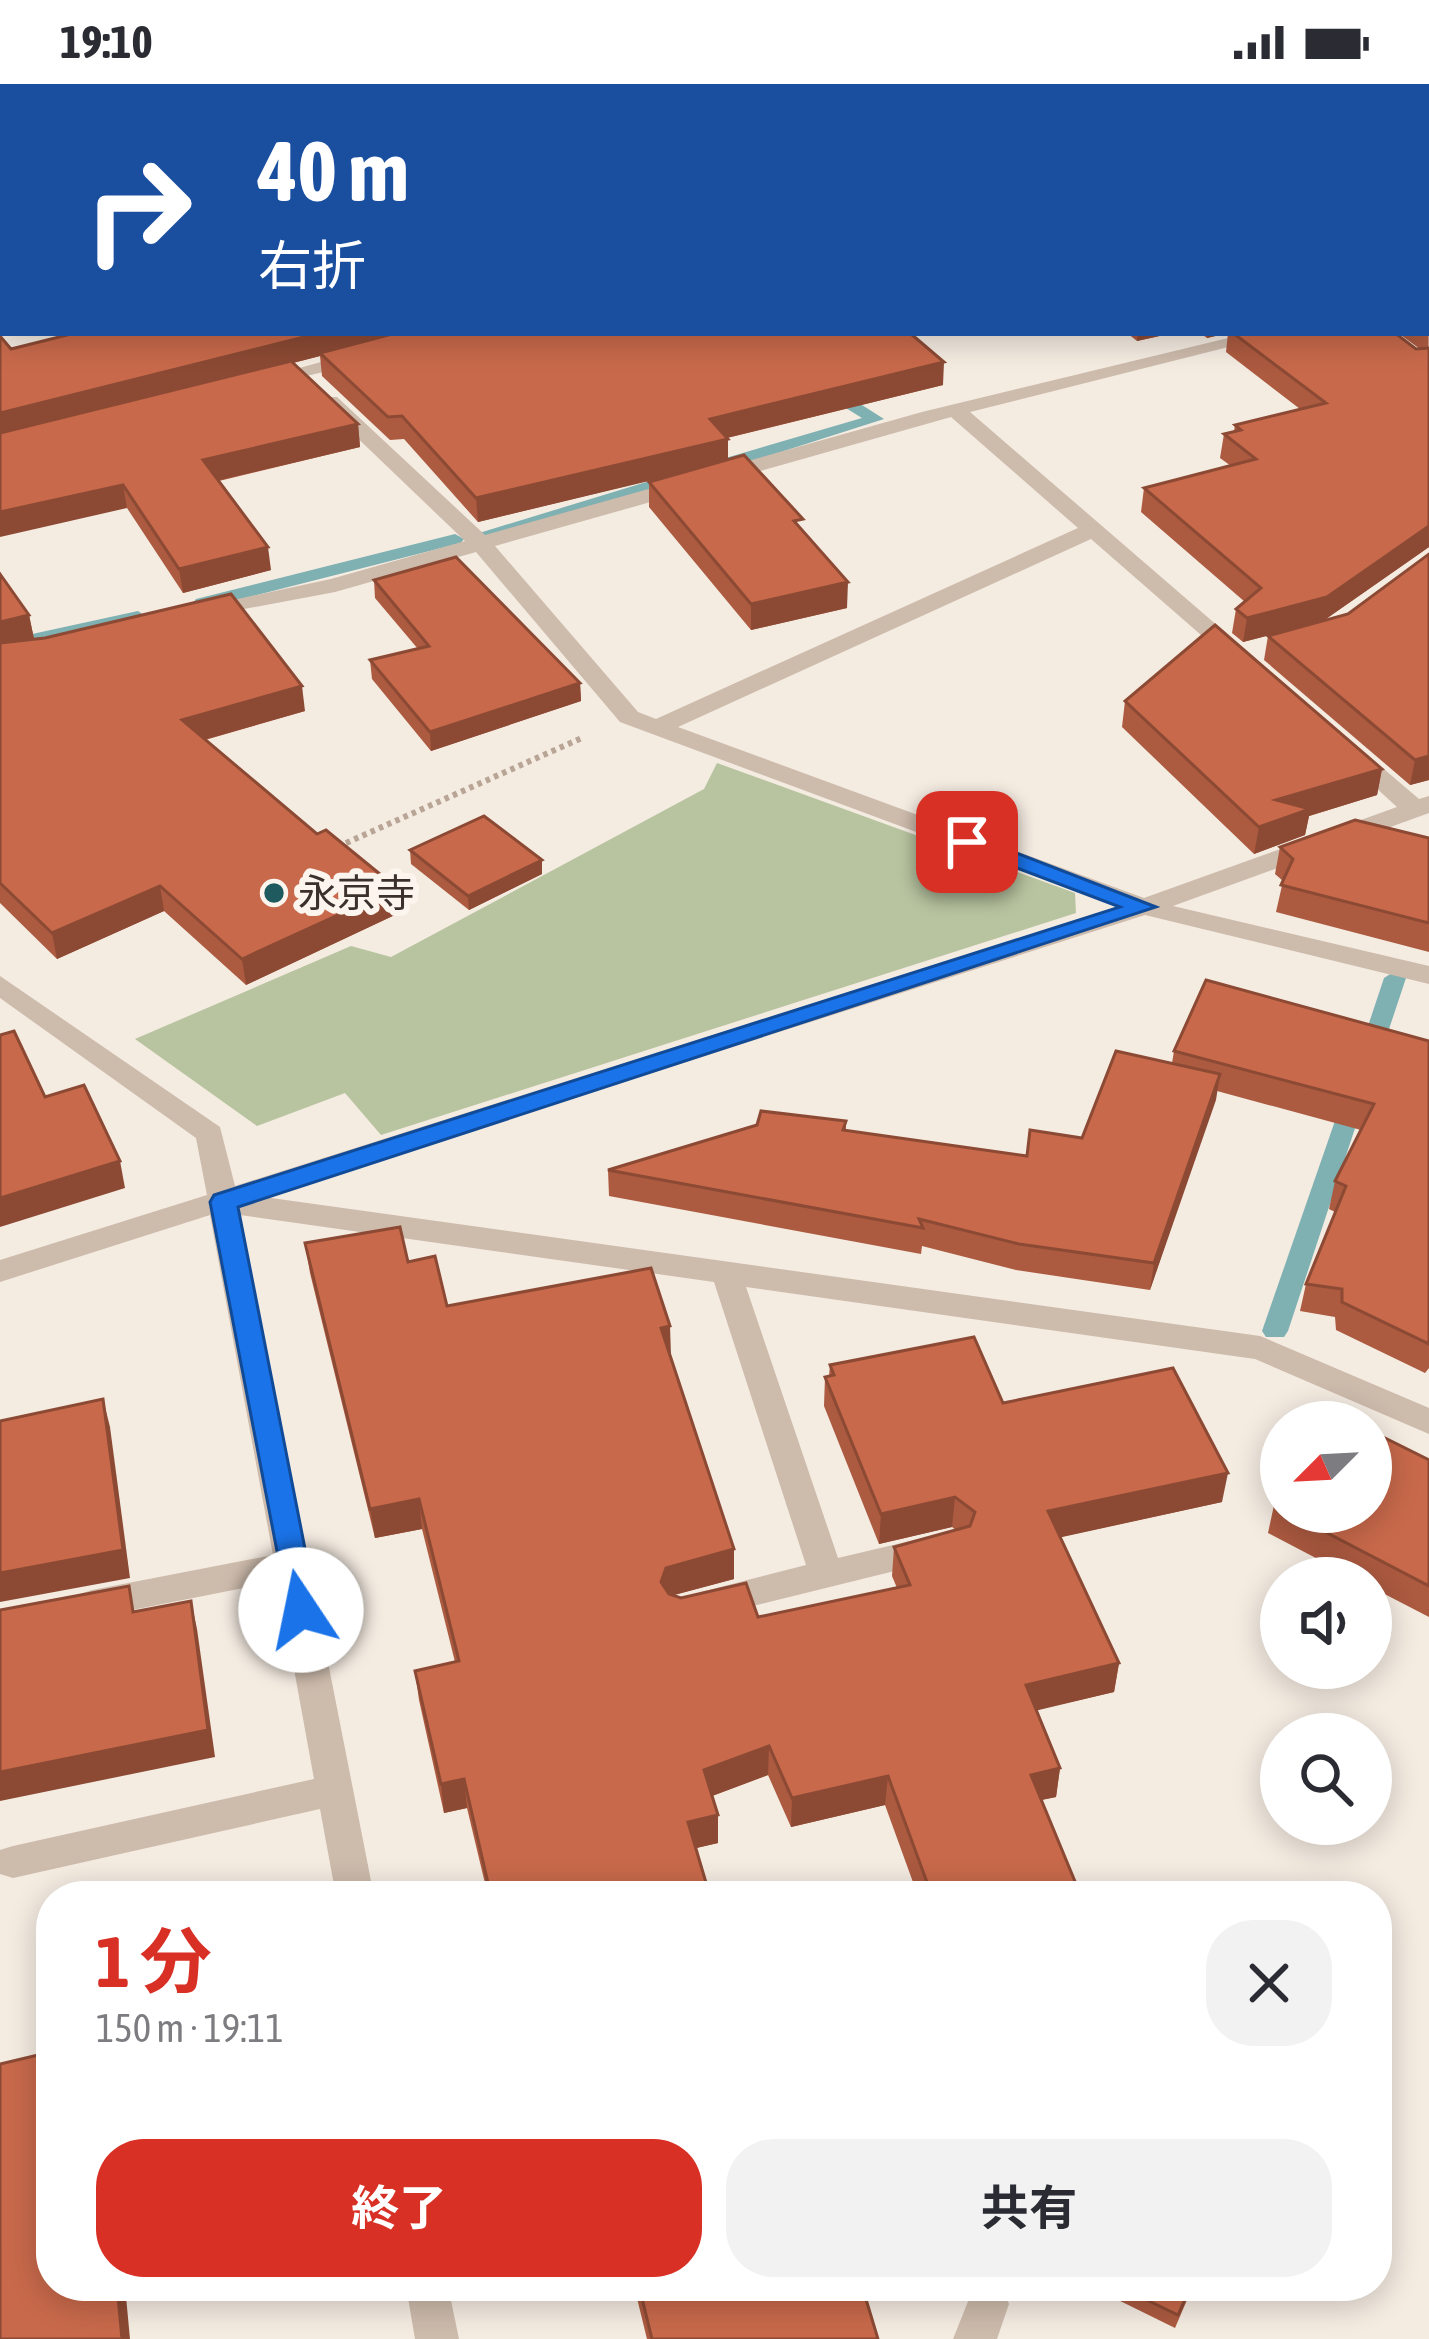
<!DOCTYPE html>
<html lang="ja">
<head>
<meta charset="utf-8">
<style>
	body { margin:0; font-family:"Asap Condensed","Noto Sans JP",sans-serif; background:#f2f2f3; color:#2b2b33; height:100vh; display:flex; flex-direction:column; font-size:45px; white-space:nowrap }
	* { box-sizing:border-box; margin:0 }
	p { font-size:39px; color:#7c7c81 }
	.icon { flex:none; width:66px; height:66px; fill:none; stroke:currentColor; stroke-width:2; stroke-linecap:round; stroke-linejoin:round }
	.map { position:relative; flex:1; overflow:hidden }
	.sheet { position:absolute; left:36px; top:1797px; width:1356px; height:420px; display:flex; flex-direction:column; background:#fff; border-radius:48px; box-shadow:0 6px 30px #0003 }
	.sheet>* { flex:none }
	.top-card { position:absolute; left:0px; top:0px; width:1431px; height:252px; box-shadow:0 6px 30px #0003; background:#1a4fa0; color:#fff; overflow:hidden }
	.needle { width:78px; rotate:246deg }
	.buttons { position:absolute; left:1260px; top:1317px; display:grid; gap:24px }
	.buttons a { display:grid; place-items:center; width:132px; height:132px; border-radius:50%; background:#fff; box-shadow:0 6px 30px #0003; font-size:60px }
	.pin { position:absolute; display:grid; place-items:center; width:102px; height:102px; color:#fff; margin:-51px; border-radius:24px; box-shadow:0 6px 18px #0006 }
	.me { position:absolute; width:132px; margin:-66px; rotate:349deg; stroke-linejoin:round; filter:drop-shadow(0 0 9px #0008) }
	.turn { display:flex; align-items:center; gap:42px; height:252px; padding:0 60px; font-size:54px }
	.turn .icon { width:156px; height:156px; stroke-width:2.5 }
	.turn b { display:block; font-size:84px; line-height:102px }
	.round { display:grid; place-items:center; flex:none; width:126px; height:126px; border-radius:48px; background:#f2f2f3 }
	.summary { display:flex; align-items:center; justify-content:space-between; height:204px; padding:0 60px }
	h1 { font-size:72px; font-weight:700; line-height:90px; color:#d93025 }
	.action { display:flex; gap:24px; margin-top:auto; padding:24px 60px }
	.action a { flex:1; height:138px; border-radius:48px; background:#d93025; color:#fff; font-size:48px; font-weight:700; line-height:138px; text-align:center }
	.action a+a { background:#f2f2f3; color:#2b2b33 }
	.status { display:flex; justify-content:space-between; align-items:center; height:84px; padding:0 60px; background:#fff; direction:ltr }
	.status svg { height:33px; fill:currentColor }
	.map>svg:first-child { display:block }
	.green { fill:#b8c4a0 }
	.water { fill:#7fb0b2 }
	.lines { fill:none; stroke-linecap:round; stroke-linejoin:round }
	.stream { fill:#7fb0b2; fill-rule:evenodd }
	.path { stroke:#b9a596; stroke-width:6; stroke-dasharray:4.5 4.5; stroke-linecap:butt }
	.minor { fill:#cdbbac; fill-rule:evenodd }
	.wall { fill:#ac5a40 }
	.shaded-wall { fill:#8c4a34 }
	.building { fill:#c8694b; stroke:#8c4a34; stroke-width:3 }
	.route { fill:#1a73e8; stroke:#114b97; stroke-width:3 }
	.poi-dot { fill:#1f5a5e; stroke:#fbf5ee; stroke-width:4.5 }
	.labels { text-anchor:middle; stroke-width:12; stroke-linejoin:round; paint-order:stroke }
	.poi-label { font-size:39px; fill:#3b302b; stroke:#fbf5ee; text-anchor:start }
</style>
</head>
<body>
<div class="status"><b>19:10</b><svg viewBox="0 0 49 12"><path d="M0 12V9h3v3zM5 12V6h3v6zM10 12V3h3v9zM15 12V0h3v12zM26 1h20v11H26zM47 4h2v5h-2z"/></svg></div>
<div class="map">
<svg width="1429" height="2255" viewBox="0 0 1429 2255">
	<rect width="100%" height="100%" fill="#f4ebe1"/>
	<polygon class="green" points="717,679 1075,809 1076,829 381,1051 345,1009 257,1042 135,955 351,862 391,873 704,705"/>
	<polygon class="water" points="0,0 1103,0 3,3 0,207"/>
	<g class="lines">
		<g class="stream">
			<polygon points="820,302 832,302 884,335 724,386 712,386 712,378 862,334 820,308"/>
			<polygon points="679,388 685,389 685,397 491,454 485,455 476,450"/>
			<polygon points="455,450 464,455 461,459 202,525 193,519 196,515"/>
			<polygon points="138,527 147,533 145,537 0,569 0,557"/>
			<polygon points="1395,887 1406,894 1380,972 1377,977 1361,977 1358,972 1384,894"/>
			<polygon points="1355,1003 1366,1011 1288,1247 1284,1253 1266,1253 1262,1247 1344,1011"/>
		</g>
		<polyline class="path" points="346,759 584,653"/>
		<g class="minor">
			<path d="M1249,249H1284L970,328L1248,568V578H1232L1091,455L678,643L1144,814L1397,723L1337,668L1349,661L1358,663L1419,715L1429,712V729L1173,822L1429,882V900L1145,831L264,1113L1260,1252L1429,1324V1350L1255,1275L746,1203L838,1474L931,1452L943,1456L948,1465L943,1474L931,1478L713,1532L701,1528L696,1518L701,1508L806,1481L714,1198L240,1131L374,1812H336L320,1725L13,1794L0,1790V1766L13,1762L314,1695L278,1497L92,1534L80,1530L75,1520L80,1510L92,1506L273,1471L210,1131L0,1198V1176L207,1111L196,1054L0,914V892L220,1043L235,1102L1118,823L620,638L476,468L335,508L191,535V525L331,495L465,457L323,321V313H337L485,451L922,328ZM951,333L1078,444L656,635L638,628L495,462Z"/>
			<polygon points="361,267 371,273 368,277 262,303 252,297"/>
			<polygon points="406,2202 448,2202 459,2255 415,2255"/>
			<polygon points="980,2202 1003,2205 1009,2220 997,2255 953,2255 973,2205"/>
		</g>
	</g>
	<g class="wall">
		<polygon points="1428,11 1429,463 1323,537 1243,558 1232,549 1236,525 1245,518 1141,428 1144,404 1231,382 1220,374 1224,350 1234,347 1235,341 1300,325 1226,268 1228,249 1207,254 1200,249 1395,249 1416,265 1420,265 1398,249 1428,249"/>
		<polygon points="1127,249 1173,249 1137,257"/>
		<polygon points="915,253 943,301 727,354 728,376 803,447 847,524 751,546 649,423 649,398 667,392 478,438 404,355 390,356 322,292 320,272 293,279 358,340 360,363 219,397 271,486 183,509 127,424 11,265"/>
		<polygon points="0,490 29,531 34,555 305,627 205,656 399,829 246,901 164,827 57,875 0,819"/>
		<polygon points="374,496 580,599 581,617 431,667 372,595 370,576 418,565 375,514"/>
		<polygon points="1348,530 1429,696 1410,701 1264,576 1268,552"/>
		<polygon points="1125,617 1382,685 1377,711 1309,732 1305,751 1254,770 1122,643"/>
		<polygon points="1429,754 1429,868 1276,828 1283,797 1275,790 1280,763"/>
		<polygon points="410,766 542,790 469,826 411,780"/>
		<polygon points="1429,957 1429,1284 1425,1289 1336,1246 1335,1233 1300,1227 1306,1200 1335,1128 1329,1125 1335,1097 1361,1046 1217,1007 1150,1206 1016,1186 922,1162 921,1170 609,1112 608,1086 846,1037 846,1046 1027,1072 1082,1054 1172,979 1174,967"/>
		<polygon points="305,1159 408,1178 447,1222 671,1272 734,1495 673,1511 758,1533 897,1504 892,1492 894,1463 956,1446 952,1443 879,1460 824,1322 825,1293 829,1292 830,1281 1003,1319 1222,1418 1060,1453 1119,1579 1114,1608 1036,1626 1060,1684 1056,1713 1041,1716 1081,1812 918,1812 885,1721 791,1743 768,1691 712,1712 718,1759 696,1764 710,1812 488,1812 467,1724 444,1729 419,1616 415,1587 455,1578 422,1445 375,1454 310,1189"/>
		<polygon points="1429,1376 1429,1533 1371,1503 1371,1494 1354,1494 1268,1449 1274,1421 1281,1412 1281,1428 1371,1428"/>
		<polygon points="634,2202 862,2202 878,2255 647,2255"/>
		<polygon points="1112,2202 1193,2202 1175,2244 1110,2212"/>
	</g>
	<g class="shaded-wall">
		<polygon points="320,249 412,249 320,269 320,272 0,353 0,329"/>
		<polygon points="1138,249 1173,249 1137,257"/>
		<polygon points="1208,249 1228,249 1207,254"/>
		<polygon points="944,278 943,301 710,358 710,335"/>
		<polygon points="358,340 360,363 207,399 203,376"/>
		<polygon points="728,355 728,378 478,438 476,414"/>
		<polygon points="123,401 127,424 0,453 0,428"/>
		<polygon points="1429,442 1429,463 1323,537 1243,558 1247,534"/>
		<polygon points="268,463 271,486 183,509 179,485"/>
		<polygon points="848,498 847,524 751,546 751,520"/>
		<polygon points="29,531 34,555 0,563 0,538"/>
		<polygon points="580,599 581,617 431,667 430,648"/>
		<polygon points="302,602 305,627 186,661 182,636"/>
		<polygon points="1429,672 1429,696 1410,701 1415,676"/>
		<polygon points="1382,685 1377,711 1309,732 1305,751 1254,770 1259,743 1276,716"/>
		<polygon points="542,776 542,790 469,826 468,812"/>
		<polygon points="160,802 164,827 57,875 52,849"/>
		<polygon points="397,804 399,829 246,901 242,875"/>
		<polygon points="1220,990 1216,1016 1150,1206 1154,1179"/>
		<polygon points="120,1077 125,1104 0,1143 0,1114"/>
		<polygon points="670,1242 671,1272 661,1273 661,1244"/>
		<polygon points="103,1315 110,1343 130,1494 0,1518 0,1489"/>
		<polygon points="1228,1389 1222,1418 1044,1457 1048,1427"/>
		<polygon points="955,1413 952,1443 879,1460 881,1430"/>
		<polygon points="419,1415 422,1445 375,1454 370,1425"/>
		<polygon points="734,1465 734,1495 667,1513 661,1498 666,1484"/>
		<polygon points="191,1517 197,1545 215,1673 0,1717 0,1688"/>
		<polygon points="1119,1579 1114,1608 1022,1630 1026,1601"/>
		<polygon points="769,1662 768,1691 704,1715 704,1686"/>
		<polygon points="1060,1684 1056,1713 1027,1719 1031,1691"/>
		<polygon points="888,1692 885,1721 791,1743 792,1714"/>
		<polygon points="464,1695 467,1724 444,1729 441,1700"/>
		<polygon points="718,1731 718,1759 688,1766 688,1738"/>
		<polygon points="117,2202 125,2202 130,2255 122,2255"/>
	</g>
	<g class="building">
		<polygon points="1285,0 1415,0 1421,3 1291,3"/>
		<polygon points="1428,11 1429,14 1428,184"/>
		<polygon points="1428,187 1429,198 1429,245 1428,245"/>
		<polygon points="75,249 320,249 0,329 0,252 11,265"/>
		<polygon points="396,249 910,249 944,278 710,335 728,355 476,414 402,332 388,333 320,269"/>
		<polygon points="1233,249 1395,249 1416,265 1429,264 1429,442 1327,513 1247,534 1236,525 1261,504 1144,404 1256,375 1224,350 1241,346 1235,341 1326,319"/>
		<polygon points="291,277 358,340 203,376 268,463 179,485 123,401 0,428 0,349"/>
		<polygon points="744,371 803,435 794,437 848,498 751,520 649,398"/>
		<polygon points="1429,470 1429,672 1415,676 1268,552 1348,530"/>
		<polygon points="456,473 580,599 430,648 370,576 429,562 374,496"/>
		<polygon points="0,490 29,531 0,538"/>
		<polygon points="231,510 302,602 182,636 317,750 326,746 397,804 242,875 160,802 52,849 0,799 0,559 45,554"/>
		<polygon points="1215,541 1382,685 1276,716 1310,725 1259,743 1125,617"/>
		<polygon points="484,732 542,776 468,812 410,766"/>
		<polygon points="1355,736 1429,754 1429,839 1281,801 1293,775 1280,763"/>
		<polygon points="1206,896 1429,957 1429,1260 1342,1218 1342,1205 1306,1200 1346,1102 1335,1097 1374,1020 1174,967"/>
		<polygon points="14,947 45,1013 84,1001 120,1077 0,1114 0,951"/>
		<polygon points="1116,967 1220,990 1154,1179 1019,1160 919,1135 923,1144 608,1086 757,1041 761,1027 846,1037 843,1046 1027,1072 1030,1046 1082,1054"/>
		<polygon points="400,1143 408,1178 435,1172 447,1222 651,1184 670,1242 661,1244 734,1465 666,1484 661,1498 669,1510 681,1514 746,1499 758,1533 910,1501 894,1463 970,1442 975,1428 955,1413 881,1430 825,1293 834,1291 830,1281 974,1253 1003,1319 1173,1284 1228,1389 1048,1427 1119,1579 1026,1601 1060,1684 1031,1691 1081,1812 932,1812 888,1692 792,1714 769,1662 704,1686 718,1731 688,1738 710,1812 491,1812 464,1695 441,1700 415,1587 459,1577 419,1415 370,1425 305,1159"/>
		<polygon points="103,1315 123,1466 0,1489 0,1337"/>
		<polygon points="1371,1347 1429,1376 1429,1502 1287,1428 1371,1428"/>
		<polygon points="129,1502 133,1528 191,1517 208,1646 0,1688 0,1526"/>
		<polygon points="51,1968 51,2202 117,2202 122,2255 0,2255 0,1980"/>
		<polygon points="639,2202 862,2202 878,2255 652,2255"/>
		<polygon points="1118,2202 1191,2202 1178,2231"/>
	</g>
	<polygon class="route" points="959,753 975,753 1156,823 238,1123 317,1526 301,1538 290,1535 210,1118 214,1111 1120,823 959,762"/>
	<circle class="poi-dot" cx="274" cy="809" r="12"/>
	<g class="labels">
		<g class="poi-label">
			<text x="298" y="823">永京寺</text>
		</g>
	</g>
</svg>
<div class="buttons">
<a><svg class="needle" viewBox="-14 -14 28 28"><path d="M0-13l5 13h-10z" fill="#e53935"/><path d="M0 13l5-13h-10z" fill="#7c7c81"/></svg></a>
<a><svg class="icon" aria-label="sound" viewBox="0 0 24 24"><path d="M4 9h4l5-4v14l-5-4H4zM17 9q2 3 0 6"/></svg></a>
<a><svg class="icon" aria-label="search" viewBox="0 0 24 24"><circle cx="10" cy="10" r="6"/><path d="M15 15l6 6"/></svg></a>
</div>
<div class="pin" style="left:967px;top:758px;background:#d93025"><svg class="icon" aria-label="arrive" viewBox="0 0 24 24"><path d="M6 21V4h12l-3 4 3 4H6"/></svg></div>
<svg class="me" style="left:301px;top:1526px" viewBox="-20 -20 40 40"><circle r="19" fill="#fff"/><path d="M0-13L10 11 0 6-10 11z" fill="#1a73e8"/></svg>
<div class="top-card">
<div class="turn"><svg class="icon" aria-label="right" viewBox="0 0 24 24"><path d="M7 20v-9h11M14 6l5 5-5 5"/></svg><div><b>40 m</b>右折</div></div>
</div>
<section class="sheet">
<div class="summary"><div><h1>1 分</h1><p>150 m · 19:11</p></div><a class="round"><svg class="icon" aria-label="close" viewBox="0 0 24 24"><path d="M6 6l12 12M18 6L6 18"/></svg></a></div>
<div class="action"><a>終了</a><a>共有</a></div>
</section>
</div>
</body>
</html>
